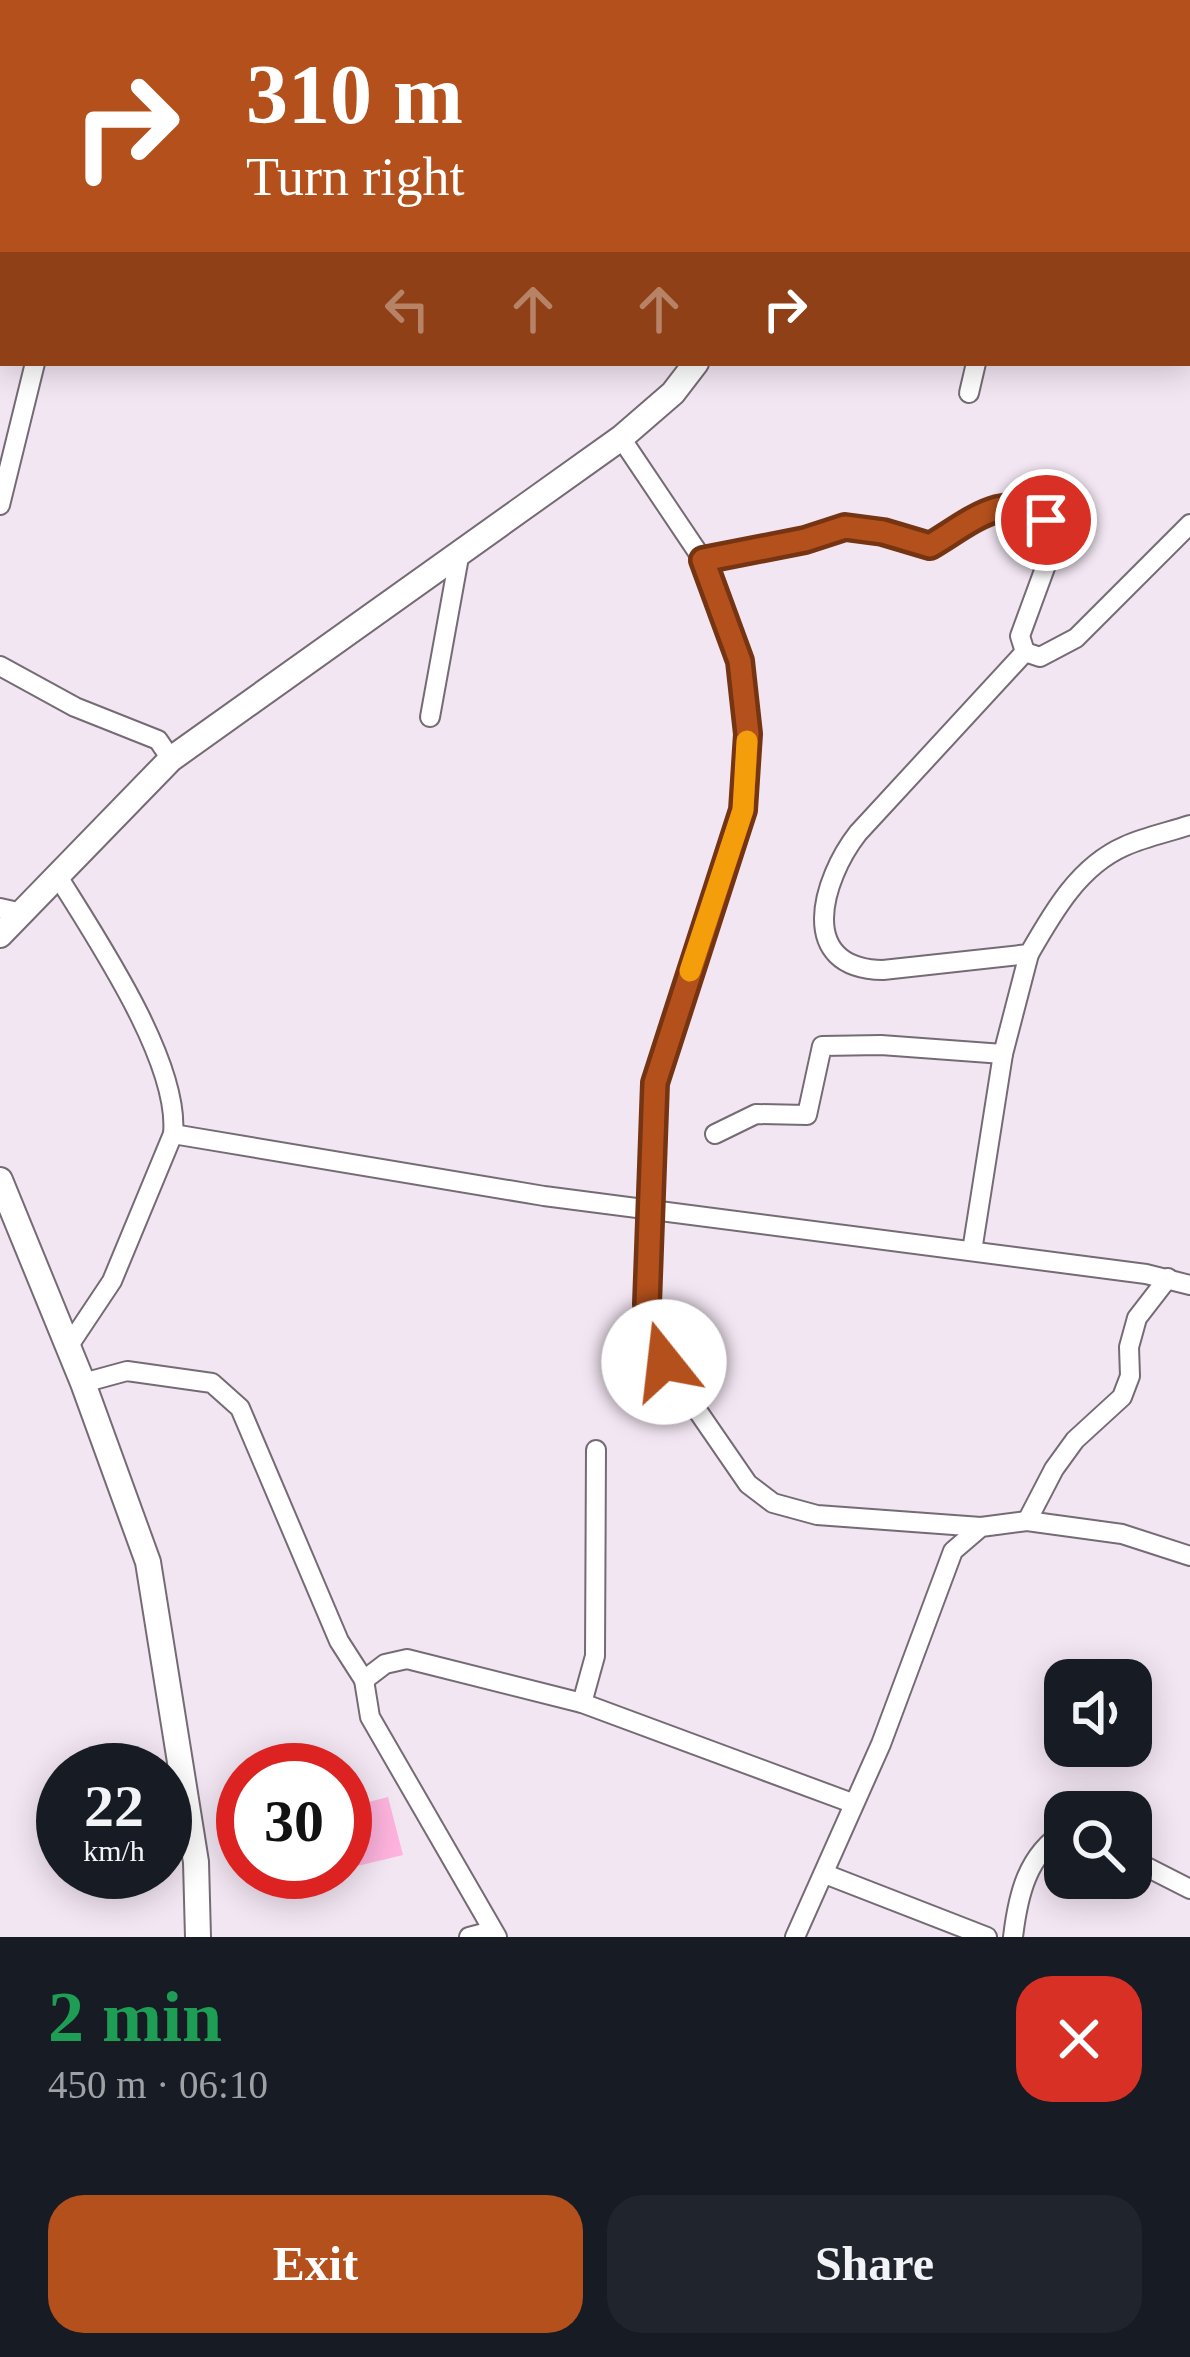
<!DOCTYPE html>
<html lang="en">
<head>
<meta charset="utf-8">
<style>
	body { margin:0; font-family:"Times New Roman",serif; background:#20242c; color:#f1f3f6; height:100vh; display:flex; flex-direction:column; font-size:45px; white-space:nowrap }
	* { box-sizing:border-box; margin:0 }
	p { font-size:39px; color:#9ea1a6 }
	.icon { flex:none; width:66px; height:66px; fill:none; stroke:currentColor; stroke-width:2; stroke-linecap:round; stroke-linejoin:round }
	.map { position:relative; height:1937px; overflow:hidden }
	.panel { display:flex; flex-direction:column; background:#171b24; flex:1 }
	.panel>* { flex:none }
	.top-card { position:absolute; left:0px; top:0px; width:1191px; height:366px; box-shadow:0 6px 30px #0003; background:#b4501c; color:#fff; overflow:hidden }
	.controls { position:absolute; left:1044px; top:1659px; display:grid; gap:24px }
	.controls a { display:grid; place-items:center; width:108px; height:108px; border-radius:24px; background:#171b24; box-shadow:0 6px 30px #0003; font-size:60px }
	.speed { position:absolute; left:36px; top:1743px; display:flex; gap:24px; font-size:60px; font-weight:700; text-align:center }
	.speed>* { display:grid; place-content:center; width:156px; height:156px; border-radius:50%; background:#171b24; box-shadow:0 6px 30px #0003; line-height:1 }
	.speed small { font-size:30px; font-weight:400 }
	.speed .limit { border:18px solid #d22; background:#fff; color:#111 }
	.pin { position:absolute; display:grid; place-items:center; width:102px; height:102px; color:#fff; margin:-51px; border:6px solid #fff; border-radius:50%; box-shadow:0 3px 12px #0007 }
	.me { position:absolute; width:132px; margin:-66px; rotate:344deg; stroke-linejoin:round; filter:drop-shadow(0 0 9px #0008) }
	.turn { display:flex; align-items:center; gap:42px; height:252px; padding:0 48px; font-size:54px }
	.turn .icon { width:156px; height:156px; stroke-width:2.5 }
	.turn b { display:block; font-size:84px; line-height:102px }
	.lanes { display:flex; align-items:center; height:114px; padding:0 48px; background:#0003; justify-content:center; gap:60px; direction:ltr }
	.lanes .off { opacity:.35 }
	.round { display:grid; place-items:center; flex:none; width:126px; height:126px; border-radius:36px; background:#20242c }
	.head { display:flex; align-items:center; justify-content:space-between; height:204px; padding:0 48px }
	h1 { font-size:72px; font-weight:700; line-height:90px; color:#1e9e55 }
	.action { display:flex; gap:24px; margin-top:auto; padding:24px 48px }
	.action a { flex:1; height:138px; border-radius:36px; background:#b4501c; color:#fff; font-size:48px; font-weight:700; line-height:138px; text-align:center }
	.action a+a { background:#20242c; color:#f1f3f6 }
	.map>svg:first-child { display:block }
	.building { fill:#fdb3dd }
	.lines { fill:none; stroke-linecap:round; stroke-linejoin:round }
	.minor-casing { stroke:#756b75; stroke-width:22 }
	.tertiary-casing { stroke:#756b75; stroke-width:28 }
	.secondary-casing { stroke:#756b75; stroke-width:32 }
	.minor { stroke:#fff; stroke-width:18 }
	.tertiary { stroke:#fff; stroke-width:24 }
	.secondary { stroke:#fff; stroke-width:27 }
	.route-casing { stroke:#753412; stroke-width:30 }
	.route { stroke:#b4501c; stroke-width:21 }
	.slow { stroke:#f59e0b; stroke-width:21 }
</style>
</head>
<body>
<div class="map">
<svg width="1190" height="1937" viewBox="0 0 1190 1937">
	<rect width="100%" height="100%" fill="#f2e6f2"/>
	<polygon class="building" points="388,1797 403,1855 345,1869 345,1808"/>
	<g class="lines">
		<defs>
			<g id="minor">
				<polyline points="733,0 733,3"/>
				<polyline points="892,0 893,3"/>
				<polyline points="588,3 596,0"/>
				<polyline points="0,218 3,216"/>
				<polyline points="1188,270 1190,270"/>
				<polyline points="969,393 976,363"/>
				<polyline points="621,438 703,560 740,660 748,733 744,810 711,917 677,1007 655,1083 647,1304 664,1362 748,1484 773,1503 817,1515 981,1527"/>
				<polyline points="0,505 35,363"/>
				<path d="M703,560L805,540L845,527L883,532L930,546C964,526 1048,466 1053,546L1020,636L1025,652L1040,657L1076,638L1190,524"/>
				<path d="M1025,652L858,833C822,879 795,969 883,970L1029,954C1053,912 1079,866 1125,846C1145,837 1169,832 1190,825"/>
				<polyline points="0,666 75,707 158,740 171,759"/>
				<polyline points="430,717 459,557"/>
				<path d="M57,875C96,938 180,1062 173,1134L112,1281L68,1347"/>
				<polyline points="0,908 18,912"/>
				<polyline points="173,1134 544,1196 1146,1274 1190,1285"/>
				<polyline points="715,1134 756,1114 807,1115 822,1046 881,1045 1003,1054 1029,954"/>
				<polyline points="972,1251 1003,1054"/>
				<polyline points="83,1383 127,1371 212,1383 240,1408 339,1641 364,1680"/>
				<polyline points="1027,1521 1054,1469 1075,1440 1122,1397 1130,1376 1129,1347 1137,1318 1168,1278"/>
				<polyline points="582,1703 595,1656 596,1450"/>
				<polyline points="1131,1859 1190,1889"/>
				<polyline points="825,1874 987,1937"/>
				<polyline points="469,1937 492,1931"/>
				<polyline points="497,1937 370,1717 364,1680 385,1664 407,1659 582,1703 852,1803"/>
				<polyline points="795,1937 881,1744 953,1551 981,1527 1027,1521 1122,1534 1190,1556"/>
				<path d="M1013,1937C1018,1895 1027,1855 1065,1831"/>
			</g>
			<g id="tertiary">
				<polyline points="610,0 615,3"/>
				<polyline points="992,3 994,0"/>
				<polyline points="0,935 171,759 621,438 673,393 696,363"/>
				<polyline points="0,1180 83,1383 148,1562 196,1862 198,1937"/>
			</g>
			<g id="secondary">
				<polyline points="1155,0 1157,3"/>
				<polyline points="1188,63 1190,67"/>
				<polyline points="1188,104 1190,109"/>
			</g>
		</defs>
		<use href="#minor" class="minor-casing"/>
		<use href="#tertiary" class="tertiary-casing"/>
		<use href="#secondary" class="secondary-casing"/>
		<use href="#minor" class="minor"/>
		<use href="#tertiary" class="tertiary"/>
		<use href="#secondary" class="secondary"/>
	</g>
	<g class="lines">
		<defs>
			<path id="route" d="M664,1362L647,1304L655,1083L743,810L748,734L740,661L703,560L805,540L845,527L883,532L930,546C968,524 1006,487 1046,520"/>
		</defs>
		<use href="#route" class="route-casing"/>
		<use href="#route" class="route"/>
		<polyline class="slow" points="690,971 743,810 747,741"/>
	</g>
</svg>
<div class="controls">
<a><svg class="icon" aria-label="sound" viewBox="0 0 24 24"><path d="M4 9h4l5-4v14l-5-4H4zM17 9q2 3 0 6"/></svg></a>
<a><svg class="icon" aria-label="search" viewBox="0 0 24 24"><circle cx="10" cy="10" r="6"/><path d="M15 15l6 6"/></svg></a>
</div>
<div class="speed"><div>22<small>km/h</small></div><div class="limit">30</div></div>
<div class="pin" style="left:1046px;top:520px;background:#d93025"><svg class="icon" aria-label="arrive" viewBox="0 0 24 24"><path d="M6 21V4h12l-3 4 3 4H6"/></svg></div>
<svg class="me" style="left:664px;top:1362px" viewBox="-20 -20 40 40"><circle r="19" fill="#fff"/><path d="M0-13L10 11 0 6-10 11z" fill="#b4501c"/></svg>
<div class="top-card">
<div class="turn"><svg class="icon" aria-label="right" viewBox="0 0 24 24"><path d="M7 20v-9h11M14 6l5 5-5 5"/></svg><div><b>310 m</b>Turn right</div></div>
<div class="lanes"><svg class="icon off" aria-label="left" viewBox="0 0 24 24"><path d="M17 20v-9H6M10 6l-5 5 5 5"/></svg><svg class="icon off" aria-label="ahead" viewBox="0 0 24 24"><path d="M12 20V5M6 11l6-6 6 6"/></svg><svg class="icon off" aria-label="ahead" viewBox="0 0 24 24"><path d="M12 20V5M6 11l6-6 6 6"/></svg><svg class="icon" aria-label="right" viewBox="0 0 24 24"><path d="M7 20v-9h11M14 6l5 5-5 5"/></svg></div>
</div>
</div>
<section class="panel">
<div class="head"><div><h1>2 min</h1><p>450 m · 06:10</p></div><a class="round" style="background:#d93025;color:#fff"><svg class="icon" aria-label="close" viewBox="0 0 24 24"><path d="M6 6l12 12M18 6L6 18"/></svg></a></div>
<div class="action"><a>Exit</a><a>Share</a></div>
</section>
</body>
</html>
